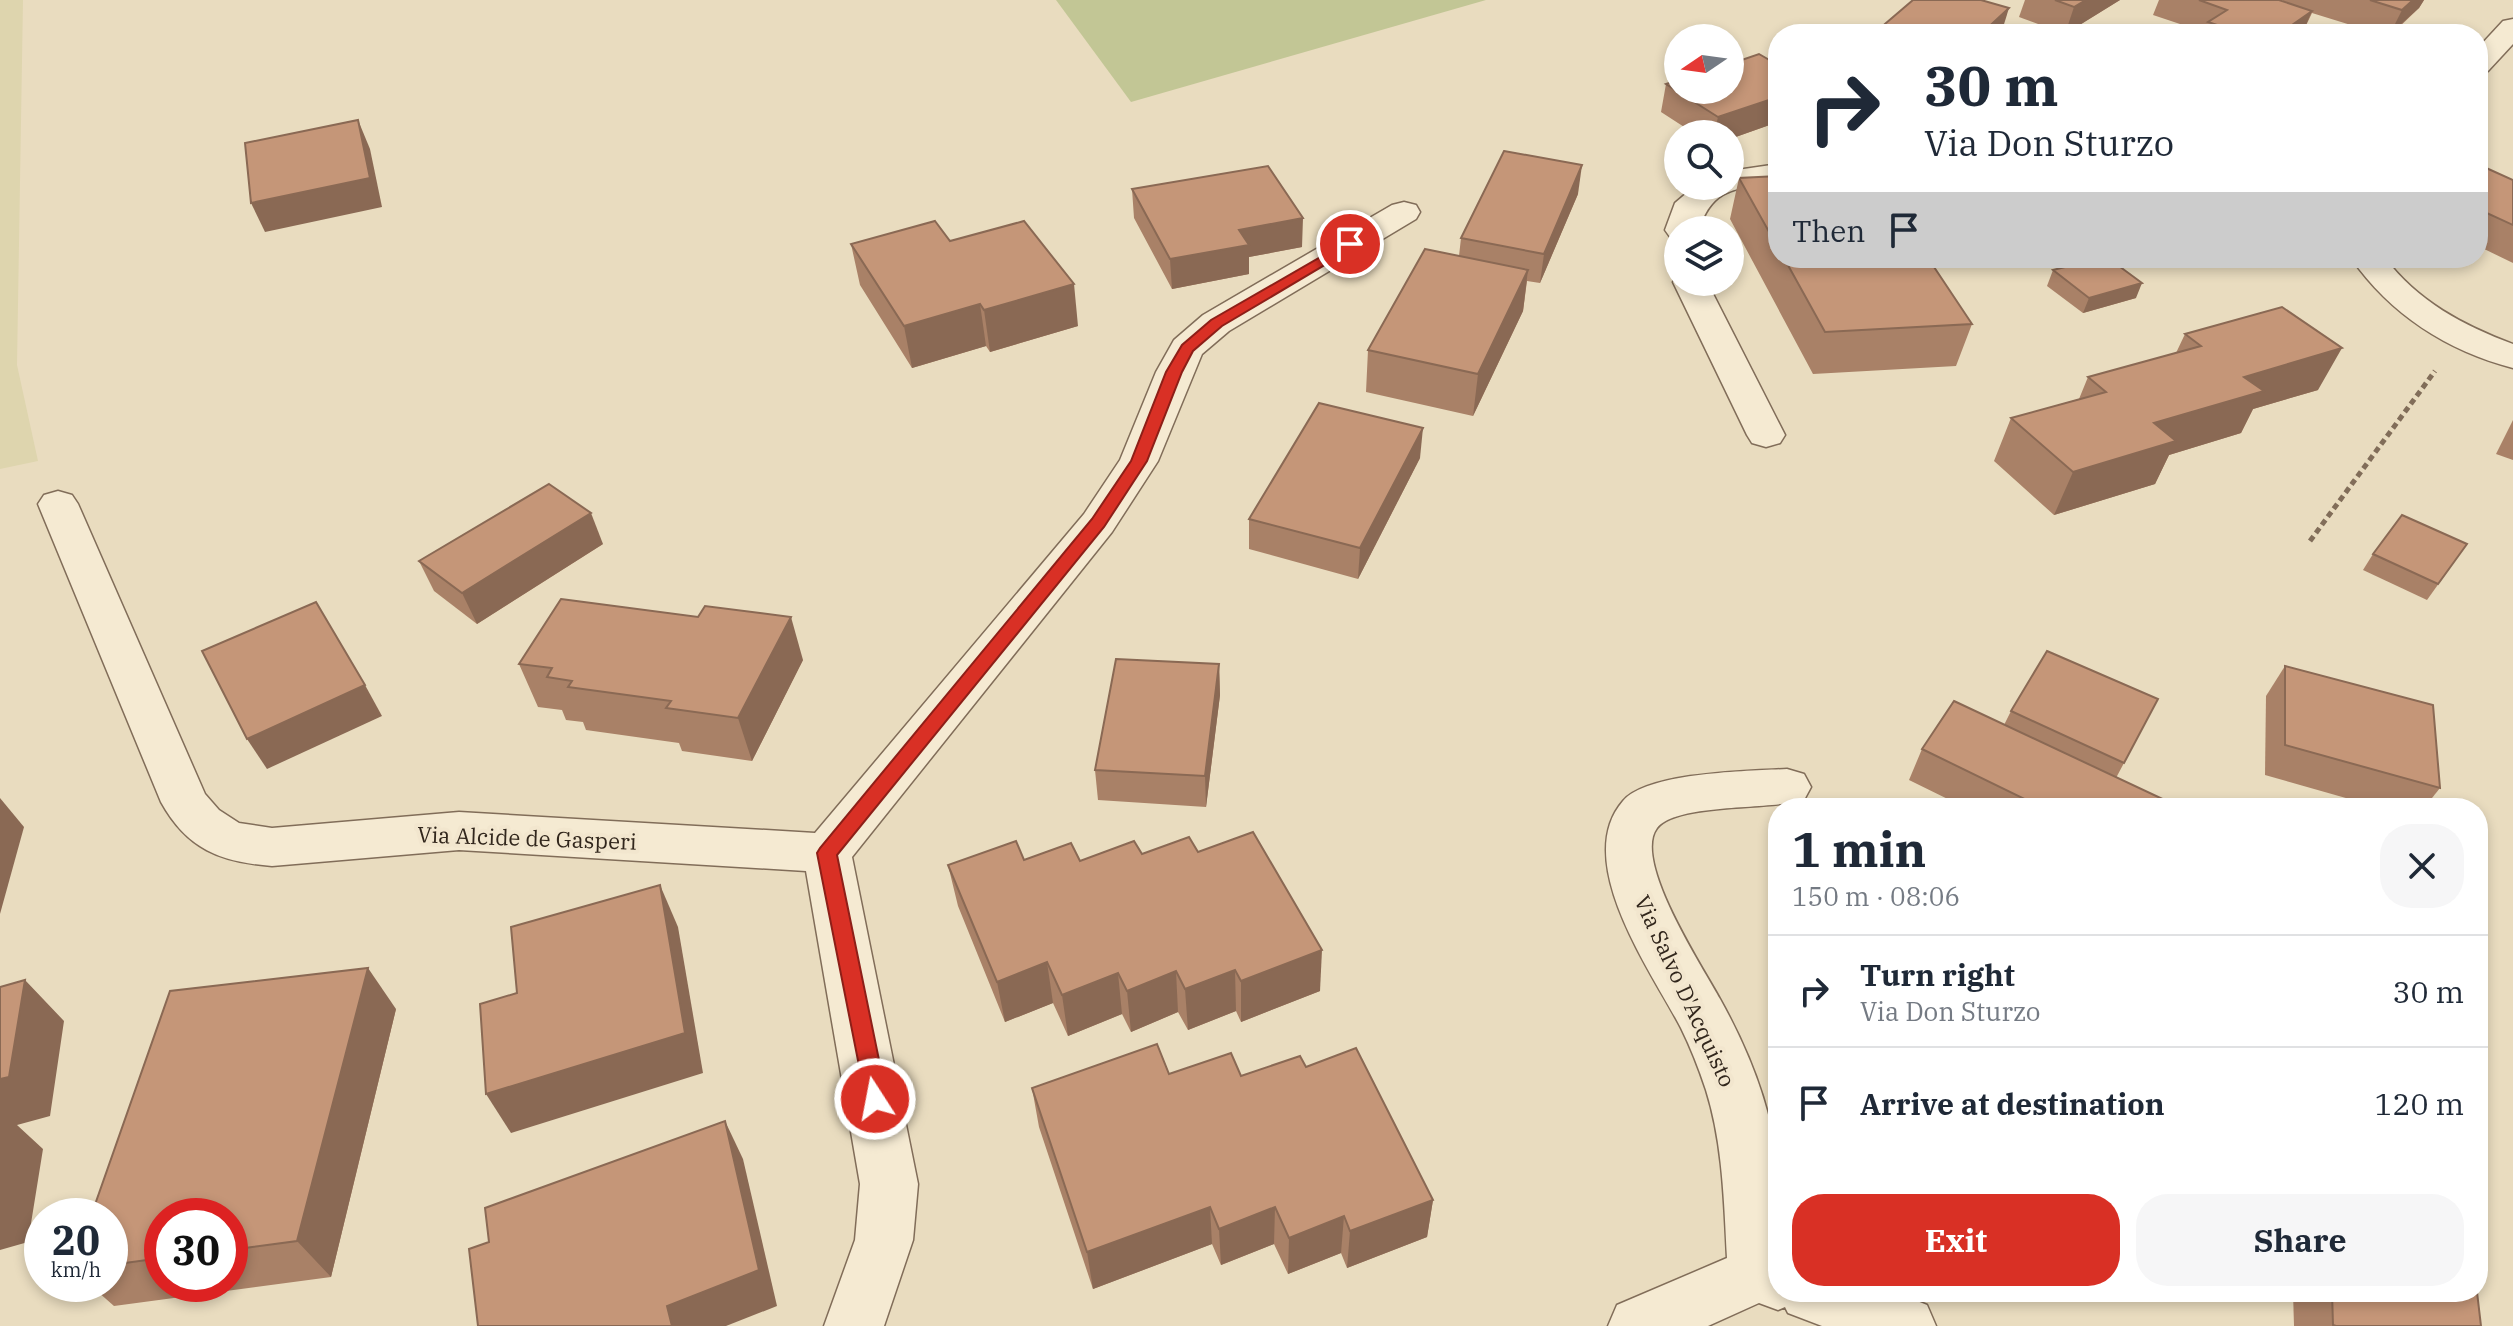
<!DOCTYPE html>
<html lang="en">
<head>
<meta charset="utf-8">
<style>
	body { margin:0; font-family:"IBM Plex Serif",serif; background:#f6f6f7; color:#1f2937; height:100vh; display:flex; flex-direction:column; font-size:30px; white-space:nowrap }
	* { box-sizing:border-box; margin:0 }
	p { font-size:26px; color:#747a83 }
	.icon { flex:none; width:44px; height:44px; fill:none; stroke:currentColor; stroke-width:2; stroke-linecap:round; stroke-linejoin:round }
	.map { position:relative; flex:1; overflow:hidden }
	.details { position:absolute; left:1768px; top:798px; width:720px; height:504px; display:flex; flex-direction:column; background:#fff; border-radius:32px; box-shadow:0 4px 12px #0003 }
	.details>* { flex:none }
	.top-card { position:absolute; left:1768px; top:24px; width:720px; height:244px; border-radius:32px; box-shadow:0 4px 12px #0003; background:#fff; color:#1f2937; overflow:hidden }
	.needle { width:52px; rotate:257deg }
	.tools { position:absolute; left:1664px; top:24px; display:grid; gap:16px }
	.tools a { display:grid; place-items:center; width:80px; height:80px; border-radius:50%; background:#fff; box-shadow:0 4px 12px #0003; font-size:40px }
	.speed { position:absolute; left:24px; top:1198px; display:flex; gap:16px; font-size:40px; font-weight:700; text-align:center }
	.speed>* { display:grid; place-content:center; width:104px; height:104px; border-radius:50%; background:#fff; box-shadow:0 4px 12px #0003; line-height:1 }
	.speed small { font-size:20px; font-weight:400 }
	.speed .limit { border:12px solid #d22; background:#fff; color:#111 }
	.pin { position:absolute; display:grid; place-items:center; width:68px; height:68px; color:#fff; margin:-34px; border:4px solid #fff; border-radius:50%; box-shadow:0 2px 8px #0007 }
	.me { position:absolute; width:88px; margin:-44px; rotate:349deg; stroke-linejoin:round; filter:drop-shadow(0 0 6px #0008) }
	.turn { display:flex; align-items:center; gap:28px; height:168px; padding:0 24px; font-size:36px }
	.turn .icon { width:104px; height:104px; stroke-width:2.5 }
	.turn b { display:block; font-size:56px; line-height:68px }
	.then { display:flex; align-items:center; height:76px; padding:0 24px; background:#0003; gap:16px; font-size:30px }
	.round { display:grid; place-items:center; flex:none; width:84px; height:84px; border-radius:32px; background:#f6f6f7 }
	.headline { display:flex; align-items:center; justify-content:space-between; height:136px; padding:0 24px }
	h1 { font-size:48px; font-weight:700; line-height:60px }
	.action { display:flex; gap:16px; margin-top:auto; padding:16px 24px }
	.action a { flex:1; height:92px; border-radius:32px; background:#d93025; color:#fff; font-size:32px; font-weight:700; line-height:92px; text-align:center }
	.action a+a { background:#f6f6f7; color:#1f2937 }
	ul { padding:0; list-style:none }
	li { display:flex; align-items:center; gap:24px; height:112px; padding:0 24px; border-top:2px solid #e0e1e3 }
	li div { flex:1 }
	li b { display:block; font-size:30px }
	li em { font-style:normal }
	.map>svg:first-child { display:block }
	.farmland { fill:#ded5ae }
	.green { fill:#c2c695 }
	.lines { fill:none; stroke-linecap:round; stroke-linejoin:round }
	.street-casing { stroke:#816d59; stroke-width:3 }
	.path { stroke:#816d59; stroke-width:5; stroke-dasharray:6 4; stroke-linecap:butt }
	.street { fill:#f5ead2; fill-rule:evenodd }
	.wall { fill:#a98167; fill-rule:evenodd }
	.shaded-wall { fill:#8a6954 }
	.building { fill:#c59678; stroke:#8a6954; stroke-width:2 }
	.route { fill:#d93025; stroke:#8d1f18; stroke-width:2 }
	.labels { text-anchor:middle; stroke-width:8; stroke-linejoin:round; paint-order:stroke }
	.street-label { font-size:22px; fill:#31261c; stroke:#f2e6ce }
</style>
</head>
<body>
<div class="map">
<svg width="2513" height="1326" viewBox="0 0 2513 1326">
	<rect width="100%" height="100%" fill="#e9dcbf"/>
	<polygon class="farmland" points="0,0 23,0 17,365 38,461 0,469"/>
	<polygon class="green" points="1056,0 1486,0 1131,102"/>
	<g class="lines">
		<defs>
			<g id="street">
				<polygon points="2513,19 2513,44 2488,71 2478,74 2478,48 2503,21"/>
				<path d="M1778,164V182C1738,189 1712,186 1699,230H1678V239L1670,237L1665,230L1675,203L1695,186H1730V171Z"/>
				<path d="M1404,202L1416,205L1420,212L1416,219L1229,331L1202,354L1158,461L1112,532L852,857L918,1184L913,1240L884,1326H824L855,1240L860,1184L806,871L459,850L272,866C220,862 187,849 161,802L38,504L44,495L58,491L72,495L78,504L205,794L219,810L239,823L272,828L459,812L815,833L1084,514L1120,460L1156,372L1174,340L1203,315L1392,205Z"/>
				<path d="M2351,258H2385C2417,301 2464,326 2513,344V368C2447,351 2390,314 2351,258Z"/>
				<polygon points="1678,275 1678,282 1707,282 1785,435 1780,443 1766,447 1752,443 1747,435 1673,282"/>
				<path d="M1787,769L1804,774L1811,787L1804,800C1771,810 1676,803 1657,828C1632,861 1704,969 1720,999C1749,1051 1773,1111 1778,1171C1781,1211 1778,1252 1778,1292H1895L1927,1305L1936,1326H1822L1788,1313L1785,1307L1778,1310L1759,1303L1708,1326H1608L1617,1305L1727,1258C1724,1202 1723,1144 1706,1090C1699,1069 1691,1048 1681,1028C1652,972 1571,861 1623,801C1648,772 1750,771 1787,769Z"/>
			</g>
		</defs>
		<use href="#street" class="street-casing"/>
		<polyline class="path" points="2310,541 2435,371"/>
		<use href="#street" class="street"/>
	</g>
	<g class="wall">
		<polygon points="2025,0 2120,0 2065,34 2019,17"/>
		<polygon points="2159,0 2279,0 2283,1 2283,0 2424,0 2419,8 2392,34 2380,34 2312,13 2302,34 2203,34 2204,32 2153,15"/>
		<polygon points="1879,29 2001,34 1878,34"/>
		<polygon points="1778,65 1778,122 1730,139 1730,134 1695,134 1661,112 1666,84"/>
		<polygon points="2478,169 2513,180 2513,263 2478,246"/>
		<polygon points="1778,176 1778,258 1928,258 1972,324 1956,366 1813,374 1730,219 1739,178"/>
		<polygon points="1132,189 1302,247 1249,257 1249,274 1172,289 1134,218"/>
		<polygon points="1578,194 1540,283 1527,281 1523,311 1473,416 1366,392 1368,350 1459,256 1461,238"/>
		<polygon points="950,241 1078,326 990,352 986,346 912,368 860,285 851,244"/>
		<polygon points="2076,258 2131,258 2113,262 2136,298 2083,313 2047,286 2053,270 2082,263"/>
		<polygon points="2185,334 2318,390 2253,409 2241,433 2169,455 2155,484 2054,515 1994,461 2011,418 2079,399 2088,377 2176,353"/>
		<polygon points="2513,420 2513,460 2496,454"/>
		<polygon points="1420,458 1358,579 1249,549 1249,519"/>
		<polygon points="603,544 477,624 434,591 419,561"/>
		<polygon points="2467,544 2427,600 2363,570 2373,554"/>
		<polygon points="803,660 752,761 682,751 679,743 586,730 583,722 566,720 562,710 538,707 519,664"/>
		<polygon points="1219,664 1220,695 1206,807 1098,800 1095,770"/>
		<polygon points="2285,666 2440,788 2424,808 2381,808 2265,775 2266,696"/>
		<polygon points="2158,699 2116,778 2166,808 1966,808 1909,780 1922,749 2004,725 2011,711"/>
		<polygon points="1198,852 1320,991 1241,1022 1236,1011 1188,1030 1178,1012 1131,1032 1122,1014 1068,1036 1053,1003 1005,1022 958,906 948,865 1024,860 1080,861 1142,854"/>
		<path d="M396,1009L331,1277L114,1306L89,1284H110V1216ZM162,1216H230V1284H162Z"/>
		<polygon points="1306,1067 1433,1200 1427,1237 1347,1268 1341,1253 1288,1274 1274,1244 1221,1265 1212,1244 1093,1289 1039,1127 1032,1088 1241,1076"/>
		<polygon points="2293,1292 2477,1292 2481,1326 2294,1326"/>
	</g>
	<g class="shaded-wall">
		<polygon points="2086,0 2120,0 2065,34 2074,7"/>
		<polygon points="2413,0 2424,0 2419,8 2390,34 2402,10"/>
		<polygon points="2009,8 2001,34 1981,34"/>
		<polygon points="2312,11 2302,34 2279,34"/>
		<polygon points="1778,97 1778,122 1730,139 1730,134 1714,134 1718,117"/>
		<polygon points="358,120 370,149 382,207 265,232 251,203"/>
		<polygon points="1582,165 1578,194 1540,283 1544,254"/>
		<polygon points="1303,218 1302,247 1249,257 1249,274 1172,289 1170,259 1239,230"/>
		<polygon points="2092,258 2131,258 2088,268"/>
		<polygon points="1528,270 1523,311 1473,416 1478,374"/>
		<polygon points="2142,283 2136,298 2083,313 2089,298"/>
		<polygon points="1074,284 1078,326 990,352 984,310"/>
		<polygon points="980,304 986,346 912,368 904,326"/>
		<polygon points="2342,348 2318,390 2253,409 2241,433 2169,455 2155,484 2054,515 2073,472 2154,423 2244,377"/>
		<polygon points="1423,428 1420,458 1358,579 1360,548"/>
		<polygon points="591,513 603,544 477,624 462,593"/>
		<polygon points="791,617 803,660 752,761 738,718"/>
		<polygon points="1219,664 1220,695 1206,807 1205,776"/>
		<polygon points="365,685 382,716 267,769 247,739"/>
		<polygon points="0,798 24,827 0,914"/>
		<polygon points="660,885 678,927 703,1073 511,1133 486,1094"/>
		<polygon points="1322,950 1320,991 1241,1022 1241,981"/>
		<polygon points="1047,962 1053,1003 1005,1022 997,982"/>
		<polygon points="368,968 396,1009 331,1277 297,1241"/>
		<polygon points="1235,970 1236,1011 1188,1030 1185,989"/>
		<polygon points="1176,971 1178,1012 1131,1032 1127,991"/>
		<polygon points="1118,973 1122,1014 1068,1036 1062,995"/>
		<polygon points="25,980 64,1021 50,1116 17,1125 43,1149 28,1242 0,1250 0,1079"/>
		<polygon points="725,1121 743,1159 777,1306 726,1326 672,1326 667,1306"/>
		<polygon points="1433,1200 1427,1237 1347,1268 1350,1231"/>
		<polygon points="1210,1207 1212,1244 1093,1289 1087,1252"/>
		<polygon points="1275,1207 1274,1244 1221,1265 1219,1229"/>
		<polygon points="1344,1216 1341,1253 1288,1274 1289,1238"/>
	</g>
	<g class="building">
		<polygon points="1913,0 1981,0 2009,8 1981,34 1896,34 1879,29"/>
		<polygon points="2055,0 2086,0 2074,7"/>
		<polygon points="2199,0 2279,0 2312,11 2279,34 2244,34 2208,22 2227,10"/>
		<polygon points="2370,0 2413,0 2402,10"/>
		<polygon points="1759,54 1778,65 1778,97 1718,117 1666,84 1678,80 1678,90 1730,90 1730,64"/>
		<polygon points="358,120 370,178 251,203 245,143"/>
		<polygon points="1504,151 1582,165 1544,254 1461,238"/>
		<polygon points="1268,166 1303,218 1239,230 1249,245 1170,259 1132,189"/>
		<polygon points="2484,167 2513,180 2513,225 2478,209 2478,169"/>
		<polygon points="1778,176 1778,248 1739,178"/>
		<polygon points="935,221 950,241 1024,221 1074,284 984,310 980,304 904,326 851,244"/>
		<polygon points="1425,249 1528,270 1478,374 1368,350"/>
		<polygon points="1784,258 1928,258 1972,324 1825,332"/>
		<polygon points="2101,258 2108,258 2142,283 2089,298 2053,270"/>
		<polygon points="2282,307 2342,348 2244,377 2264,391 2154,423 2176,441 2073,472 2011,418 2106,392 2088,377 2201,346 2185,334"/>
		<polygon points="1319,403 1423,428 1360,548 1249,519"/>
		<polygon points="549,484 591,513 462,593 419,561"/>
		<polygon points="2402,515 2467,544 2438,584 2373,554"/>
		<polygon points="561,599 698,617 705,606 791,617 738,718 666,708 671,701 568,687 572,681 547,677 552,668 519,664"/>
		<polygon points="316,602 365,685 247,739 202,651"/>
		<polygon points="2047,651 2158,699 2124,763 2011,711"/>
		<polygon points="1116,659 1219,664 1205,776 1095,770"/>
		<polygon points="2285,666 2433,705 2440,788 2285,745"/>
		<polygon points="1954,701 2169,802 2166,808 2043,808 1922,749"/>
		<polygon points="1253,832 1322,950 1241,981 1235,970 1185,989 1176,971 1127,991 1118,973 1062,995 1047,962 997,982 948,865 1016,841 1024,860 1071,843 1080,861 1134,841 1142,854 1189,837 1198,852"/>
		<polygon points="2478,862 2483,907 2478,906"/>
		<polygon points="660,885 685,1033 486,1094 480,1004 517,993 511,927"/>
		<polygon points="368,968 297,1241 230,1250 230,1216 162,1216 162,1258 110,1265 110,1216 91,1216 170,991"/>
		<polygon points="25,980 9,1077 0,1079 0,987"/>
		<polygon points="1157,1044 1169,1074 1231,1053 1241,1076 1300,1056 1306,1067 1356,1048 1433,1200 1350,1231 1344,1216 1289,1238 1275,1207 1219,1229 1210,1207 1087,1252 1032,1088"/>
		<polygon points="725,1121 759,1270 667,1306 672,1326 478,1326 469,1249 489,1242 485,1208"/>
		<polygon points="2332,1292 2477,1292 2481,1326 2336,1326 2333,1325"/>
	</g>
	<polygon class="route" points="1350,240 1355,241 1355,247 1222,326 1193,351 1182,372 1147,461 1104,527 837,855 887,1099 883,1106 875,1109 867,1106 817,853 820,848 1092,519 1131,461 1166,372 1182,345 1211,320"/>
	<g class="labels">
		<g class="street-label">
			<text transform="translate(527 838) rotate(2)" y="8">Via Alcide de Gasperi</text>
			<text transform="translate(1685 991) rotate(65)" y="8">Via Salvo D'Acquisto</text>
		</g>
	</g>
</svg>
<div class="tools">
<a><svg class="needle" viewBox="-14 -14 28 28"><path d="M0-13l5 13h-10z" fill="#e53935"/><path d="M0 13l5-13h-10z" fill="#747a83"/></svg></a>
<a><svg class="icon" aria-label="search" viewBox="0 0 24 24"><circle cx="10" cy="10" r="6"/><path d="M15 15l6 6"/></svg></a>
<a><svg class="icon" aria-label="layers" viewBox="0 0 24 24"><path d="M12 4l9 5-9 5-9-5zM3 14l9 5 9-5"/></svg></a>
</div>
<div class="speed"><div>20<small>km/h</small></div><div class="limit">30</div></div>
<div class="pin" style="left:1350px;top:244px;background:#d93025"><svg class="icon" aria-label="arrive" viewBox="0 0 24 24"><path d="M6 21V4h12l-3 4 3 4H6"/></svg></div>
<svg class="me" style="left:875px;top:1099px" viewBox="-20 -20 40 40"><circle r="17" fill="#d93025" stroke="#fff" stroke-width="3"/><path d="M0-11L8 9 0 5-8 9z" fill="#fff"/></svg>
<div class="top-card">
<div class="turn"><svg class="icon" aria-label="right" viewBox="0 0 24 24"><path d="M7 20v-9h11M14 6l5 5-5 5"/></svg><div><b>30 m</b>Via Don Sturzo</div></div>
<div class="then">Then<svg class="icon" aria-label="arrive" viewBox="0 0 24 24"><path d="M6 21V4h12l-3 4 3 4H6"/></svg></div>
</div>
<section class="details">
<div class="headline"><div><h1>1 min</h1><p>150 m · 08:06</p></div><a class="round"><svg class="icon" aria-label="close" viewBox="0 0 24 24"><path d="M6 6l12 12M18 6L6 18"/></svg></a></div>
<ul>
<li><svg class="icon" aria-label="right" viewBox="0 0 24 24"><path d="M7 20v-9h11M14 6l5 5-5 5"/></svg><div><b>Turn right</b><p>Via Don Sturzo</p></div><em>30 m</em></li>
<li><svg class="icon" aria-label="arrive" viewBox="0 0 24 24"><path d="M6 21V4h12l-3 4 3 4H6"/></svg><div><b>Arrive at destination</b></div><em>120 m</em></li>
</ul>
<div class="action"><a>Exit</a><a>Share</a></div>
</section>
</div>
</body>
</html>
